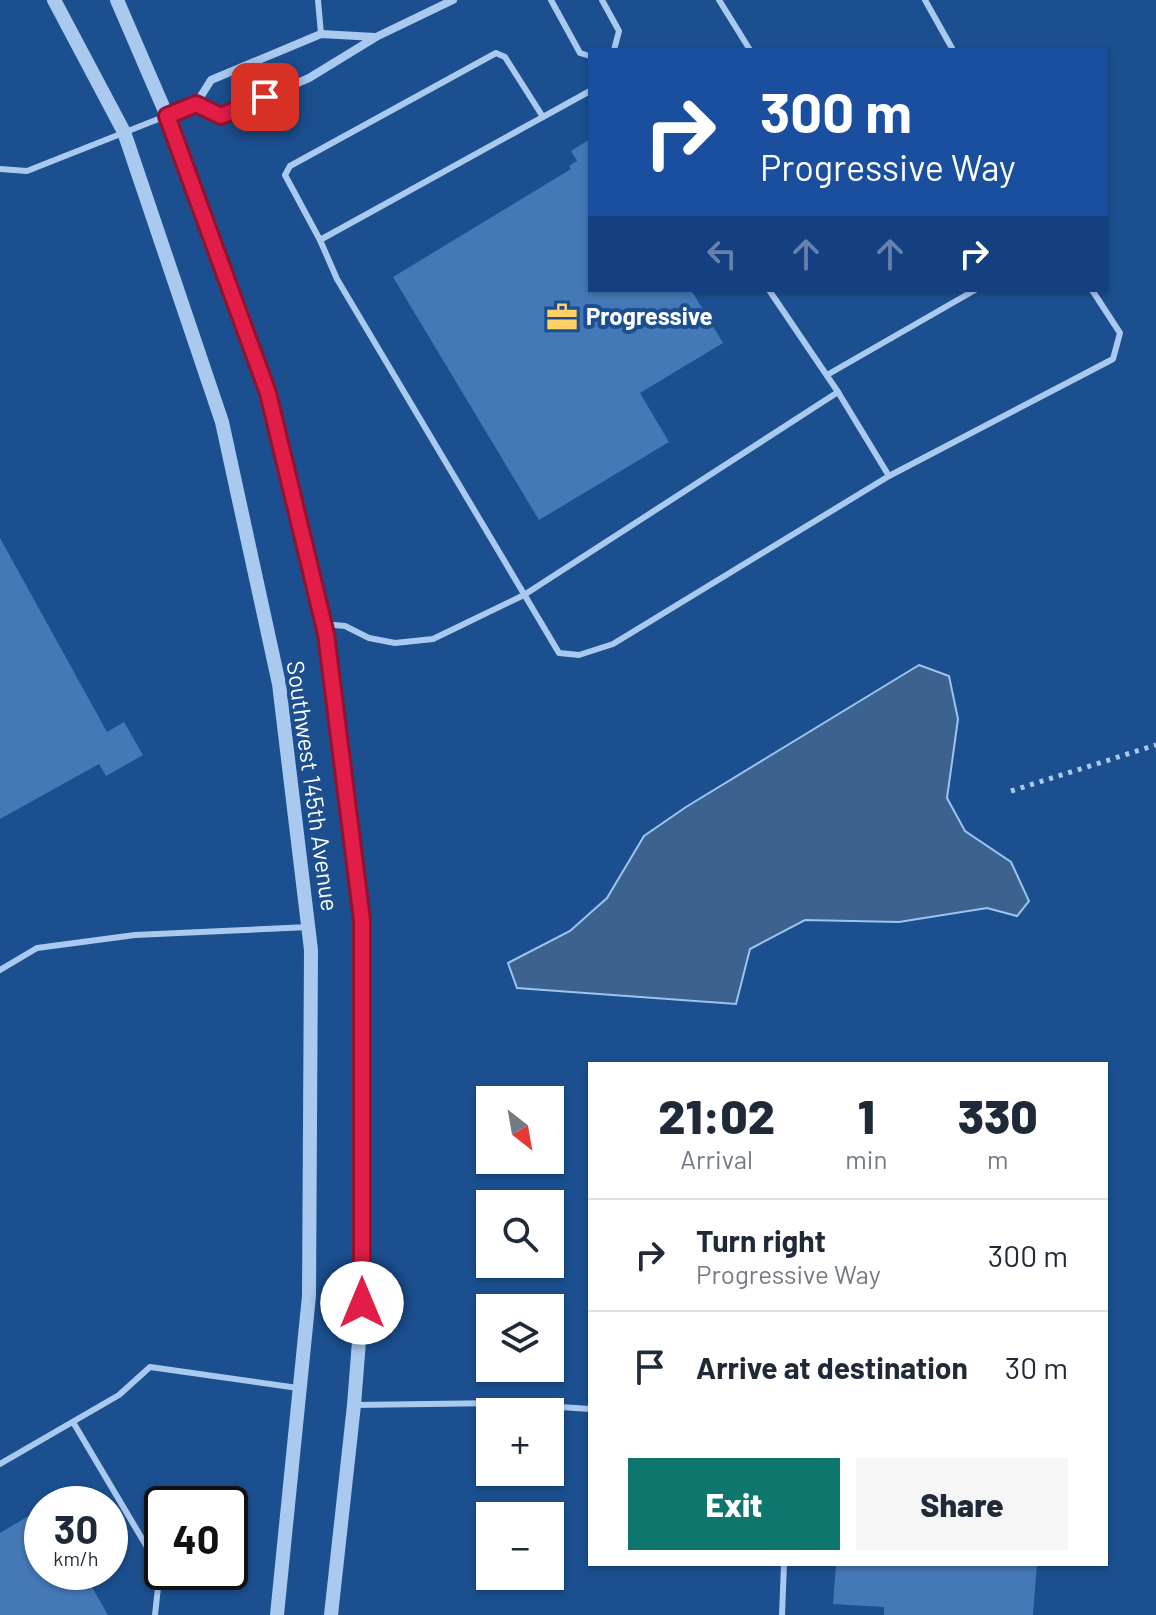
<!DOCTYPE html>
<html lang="en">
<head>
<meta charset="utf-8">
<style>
	body { margin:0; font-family:Barlow,sans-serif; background:#f6f6f7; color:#1f2937; height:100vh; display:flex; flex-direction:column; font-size:30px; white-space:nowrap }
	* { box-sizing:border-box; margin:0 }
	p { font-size:26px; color:#747a83 }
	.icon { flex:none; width:44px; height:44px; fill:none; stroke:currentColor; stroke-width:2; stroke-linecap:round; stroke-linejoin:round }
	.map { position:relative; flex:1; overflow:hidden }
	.side { position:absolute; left:588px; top:1062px; width:520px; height:504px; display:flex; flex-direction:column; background:#fff; border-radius:0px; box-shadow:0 2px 6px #0004 }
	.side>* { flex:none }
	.banner { position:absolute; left:588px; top:48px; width:520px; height:244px; border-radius:0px; box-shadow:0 2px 6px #0004; background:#1a4fa0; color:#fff; overflow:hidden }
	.needle { width:52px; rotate:149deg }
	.fabs { position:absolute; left:476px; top:1086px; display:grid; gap:16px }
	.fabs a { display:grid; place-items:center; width:88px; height:88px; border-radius:0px; background:#fff; box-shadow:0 2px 6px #0004; font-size:40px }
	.speed { position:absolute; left:24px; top:1486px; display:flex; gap:16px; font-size:40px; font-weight:700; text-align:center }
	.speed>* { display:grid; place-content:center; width:104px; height:104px; border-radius:50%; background:#fff; box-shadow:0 2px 6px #0004; line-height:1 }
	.speed small { font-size:20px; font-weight:400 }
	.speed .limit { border:4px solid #111; border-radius:12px; background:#fff; color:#111 }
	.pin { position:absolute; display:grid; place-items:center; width:68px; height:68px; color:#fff; margin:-34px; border-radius:16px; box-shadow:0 4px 12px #0006 }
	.me { position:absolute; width:88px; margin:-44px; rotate:0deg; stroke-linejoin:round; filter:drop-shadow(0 0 6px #0008) }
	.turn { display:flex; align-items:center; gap:28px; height:168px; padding:0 40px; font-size:36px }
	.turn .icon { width:104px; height:104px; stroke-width:2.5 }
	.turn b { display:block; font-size:56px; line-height:68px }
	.lanes { display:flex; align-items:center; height:76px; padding:0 40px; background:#0003; justify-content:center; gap:40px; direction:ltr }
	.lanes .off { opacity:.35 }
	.eta { display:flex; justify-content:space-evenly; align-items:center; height:136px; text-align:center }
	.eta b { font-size:48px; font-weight:800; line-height:56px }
	.action { display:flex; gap:16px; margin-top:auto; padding:16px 40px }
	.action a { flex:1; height:92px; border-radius:0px; background:#0f766e; color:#fff; font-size:32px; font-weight:800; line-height:92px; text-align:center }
	.action a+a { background:#f6f6f7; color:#1f2937 }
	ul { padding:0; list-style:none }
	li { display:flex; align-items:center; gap:24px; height:112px; padding:0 40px; border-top:2px solid #e0e1e3 }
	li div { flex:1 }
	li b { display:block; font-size:30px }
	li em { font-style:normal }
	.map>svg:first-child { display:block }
	.water { fill:#3c6290; stroke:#9cc4f0; stroke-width:2 }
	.building { fill:#4478b7 }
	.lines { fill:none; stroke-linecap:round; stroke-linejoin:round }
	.path { stroke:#a9c9ee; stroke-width:5; stroke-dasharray:4 6; stroke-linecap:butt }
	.service { stroke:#a9c9ee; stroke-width:6 }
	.minor { stroke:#a9c9ee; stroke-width:8 }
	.tertiary { stroke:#a9c9ee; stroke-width:14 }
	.route-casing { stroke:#92132f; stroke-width:20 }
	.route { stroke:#e11d48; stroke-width:14 }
	.labels { text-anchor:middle; stroke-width:8; stroke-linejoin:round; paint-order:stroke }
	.poi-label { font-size:24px; font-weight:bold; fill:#fff; stroke:#1b4f8f; text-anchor:start }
	.street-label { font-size:24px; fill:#fff; stroke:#1b4f8f }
</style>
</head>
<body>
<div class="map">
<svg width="1156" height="1615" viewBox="0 0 1156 1615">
	<rect width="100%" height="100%" fill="#1b4f8f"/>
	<polygon class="water" points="919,665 949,676 958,719 947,798 965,831 1011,862 1029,901 1017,916 987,908 899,922 805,920 750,949 736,1004 517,988 508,963 570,931 607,898 644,836 686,807"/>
	<g class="building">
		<polygon points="590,139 590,290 691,290 723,343 640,393 669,442 539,520 393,277 571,169 569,166 577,161 571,151"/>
		<polygon points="0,538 107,732 124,722 143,755 106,776 99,764 0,819"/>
		<polygon points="42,1508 42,1572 83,1572 108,1615 0,1615 0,1533"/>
		<polygon points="836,1564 1037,1564 1033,1615 884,1615 884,1607 833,1604"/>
	</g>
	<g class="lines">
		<polyline class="path" points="1011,791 1156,745"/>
		<g class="service">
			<polyline points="318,0 321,34"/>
			<polyline points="551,0 580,53 590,56"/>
			<polyline points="602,0 619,31 614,50"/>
			<polyline points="719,0 750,50"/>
			<polyline points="925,0 953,50"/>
			<polyline points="590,91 320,240 337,279 559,653 579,655 613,644 889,476"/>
			<polyline points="0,169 27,171 166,116"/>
			<polyline points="320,240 285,175 290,166 496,53 505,57 543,117"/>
			<polyline points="827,375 975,290"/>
			<polyline points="838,392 889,476 1113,359 1120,333 1092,290"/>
			<polyline points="324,624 345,626 369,638 395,643 433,639 524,595 838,392 769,290"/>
			<polyline points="0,970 37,948 135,935 309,927"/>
			<polyline points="354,1405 501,1403 590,1409"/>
			<polyline points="73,1422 160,1569 155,1615"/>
			<polyline points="0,1464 119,1395 150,1367 298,1388"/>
			<polyline points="782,1615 784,1564"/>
		</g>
		<g class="minor">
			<polyline points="196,104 221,116 309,78 376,37 453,0"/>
			<polyline points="167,116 196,104 211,80 321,34 375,37"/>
		</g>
		<g class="tertiary">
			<polyline points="54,0 124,132 222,422 279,684 311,950 309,1296 277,1615"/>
			<polyline points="117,0 167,116 268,393 326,634 362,920 362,1303 354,1405 331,1615"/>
		</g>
	</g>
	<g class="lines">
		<defs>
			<polyline id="route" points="265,97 221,116 196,104 167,116 268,393 326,634 362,920 362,1303"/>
		</defs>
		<use href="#route" class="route-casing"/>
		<use href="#route" class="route"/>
	</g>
	<defs>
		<symbol id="office-bare" viewBox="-9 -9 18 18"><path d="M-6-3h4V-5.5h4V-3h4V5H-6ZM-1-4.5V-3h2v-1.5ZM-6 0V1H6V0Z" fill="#ffd166" stroke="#1b4f8f" stroke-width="2.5" paint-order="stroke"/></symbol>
	</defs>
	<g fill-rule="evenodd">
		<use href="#office-bare" x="540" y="295" width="44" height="44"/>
	</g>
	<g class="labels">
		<g class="poi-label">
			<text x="586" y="325">Progressive</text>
		</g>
		<g class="street-label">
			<text transform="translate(312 786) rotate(82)" y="8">Southwest 145th Avenue</text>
		</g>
	</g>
</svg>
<div class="fabs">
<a><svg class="needle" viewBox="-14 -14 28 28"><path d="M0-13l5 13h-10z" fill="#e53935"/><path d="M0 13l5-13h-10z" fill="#747a83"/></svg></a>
<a><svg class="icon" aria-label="search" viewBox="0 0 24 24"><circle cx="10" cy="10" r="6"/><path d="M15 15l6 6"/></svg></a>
<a><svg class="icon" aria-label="layers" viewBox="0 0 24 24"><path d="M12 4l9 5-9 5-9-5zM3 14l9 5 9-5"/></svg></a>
<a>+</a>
<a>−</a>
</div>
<div class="speed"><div>30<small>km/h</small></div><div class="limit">40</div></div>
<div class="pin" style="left:265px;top:97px;background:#d93025"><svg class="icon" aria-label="arrive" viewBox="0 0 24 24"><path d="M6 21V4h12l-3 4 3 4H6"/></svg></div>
<svg class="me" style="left:362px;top:1303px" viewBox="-20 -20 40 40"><circle r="19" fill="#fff"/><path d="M0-13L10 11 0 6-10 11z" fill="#e11d48"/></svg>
<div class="banner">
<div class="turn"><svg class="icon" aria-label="right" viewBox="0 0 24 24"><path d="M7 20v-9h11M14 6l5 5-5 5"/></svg><div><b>300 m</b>Progressive Way</div></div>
<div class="lanes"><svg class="icon off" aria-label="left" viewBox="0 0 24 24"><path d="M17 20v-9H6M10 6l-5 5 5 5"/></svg><svg class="icon off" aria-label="ahead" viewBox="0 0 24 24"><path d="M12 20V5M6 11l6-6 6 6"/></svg><svg class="icon off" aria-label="ahead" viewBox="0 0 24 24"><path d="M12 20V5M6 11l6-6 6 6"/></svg><svg class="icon" aria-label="right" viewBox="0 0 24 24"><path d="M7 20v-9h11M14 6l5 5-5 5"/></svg></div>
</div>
<section class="side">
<div class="eta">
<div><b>21:02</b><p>Arrival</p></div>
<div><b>1</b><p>min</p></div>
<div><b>330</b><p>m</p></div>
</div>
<ul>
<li><svg class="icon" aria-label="right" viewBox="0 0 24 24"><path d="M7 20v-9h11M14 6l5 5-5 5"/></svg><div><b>Turn right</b><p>Progressive Way</p></div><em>300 m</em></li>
<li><svg class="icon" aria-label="arrive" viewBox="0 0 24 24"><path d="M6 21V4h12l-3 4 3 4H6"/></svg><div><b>Arrive at destination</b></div><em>30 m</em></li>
</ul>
<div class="action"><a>Exit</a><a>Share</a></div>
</section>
</div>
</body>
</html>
